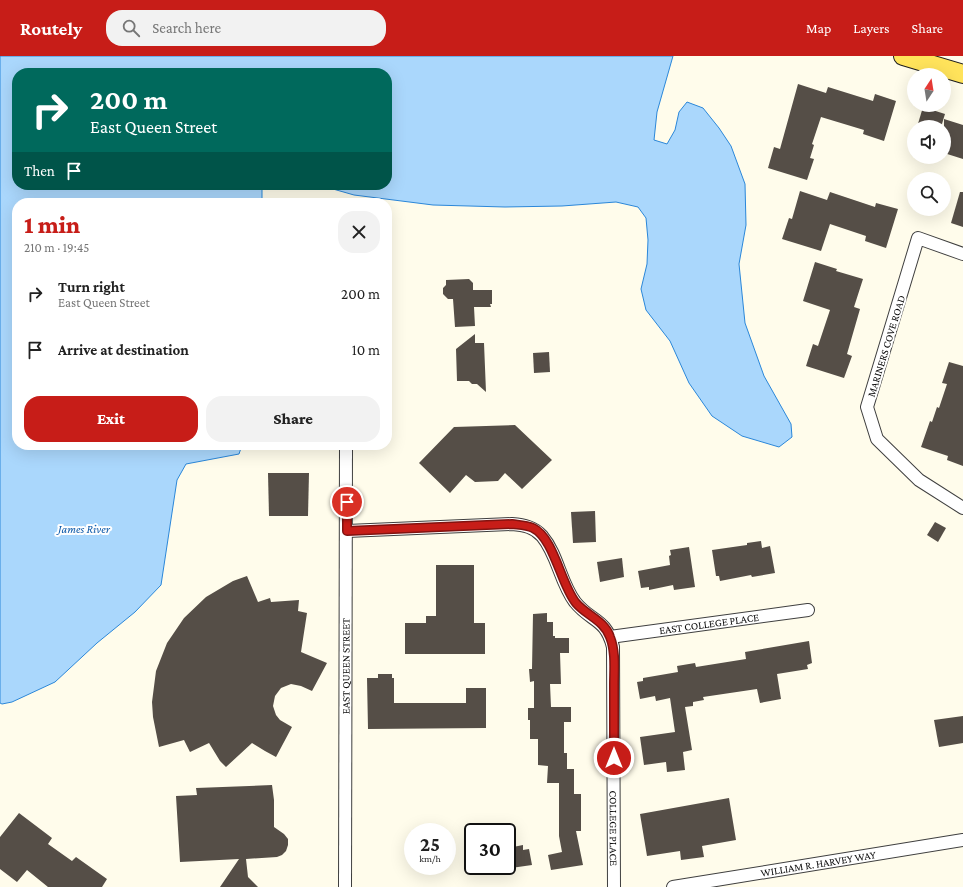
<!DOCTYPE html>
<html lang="en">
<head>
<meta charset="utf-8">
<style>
	body { margin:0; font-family:"Crimson Pro",serif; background:#f2f2f2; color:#222; height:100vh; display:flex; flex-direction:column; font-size:15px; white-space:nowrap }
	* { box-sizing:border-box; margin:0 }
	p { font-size:13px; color:#767676 }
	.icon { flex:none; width:22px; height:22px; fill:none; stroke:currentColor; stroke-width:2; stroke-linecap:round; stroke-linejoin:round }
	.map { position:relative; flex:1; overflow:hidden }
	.drawer { position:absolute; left:12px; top:142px; width:380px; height:252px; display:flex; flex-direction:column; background:#fff; border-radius:16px; box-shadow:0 4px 16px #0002 }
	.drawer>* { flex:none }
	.banner { position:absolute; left:12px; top:12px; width:380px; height:122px; border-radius:16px; box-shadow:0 4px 16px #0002; background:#00695c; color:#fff; overflow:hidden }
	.needle { width:26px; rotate:12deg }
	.fabs { position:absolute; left:907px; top:12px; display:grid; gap:8px }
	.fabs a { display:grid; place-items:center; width:44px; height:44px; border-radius:50%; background:#fff; box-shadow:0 4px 16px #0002; font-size:20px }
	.speed { position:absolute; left:404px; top:767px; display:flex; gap:8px; font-size:20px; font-weight:700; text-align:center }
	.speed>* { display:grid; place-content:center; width:52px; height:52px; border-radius:50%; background:#fff; box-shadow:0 4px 16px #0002; line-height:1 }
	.speed small { font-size:10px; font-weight:400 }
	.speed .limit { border:2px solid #111; border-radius:6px; background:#fff; color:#111 }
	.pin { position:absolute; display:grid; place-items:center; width:34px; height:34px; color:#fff; margin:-17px; border:2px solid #fff; border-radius:50%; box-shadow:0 1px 4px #0007 }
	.me { position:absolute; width:44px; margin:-22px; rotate:0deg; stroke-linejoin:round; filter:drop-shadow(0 0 3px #0008) }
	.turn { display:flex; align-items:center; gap:14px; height:84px; padding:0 12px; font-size:18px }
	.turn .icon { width:52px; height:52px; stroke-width:2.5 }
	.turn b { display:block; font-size:28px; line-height:34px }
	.then { display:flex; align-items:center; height:38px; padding:0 12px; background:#0003; gap:8px; font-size:15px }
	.round { display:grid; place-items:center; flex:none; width:42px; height:42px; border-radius:16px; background:#f2f2f2 }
	.summary { display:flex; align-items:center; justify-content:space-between; height:68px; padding:0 12px }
	h1 { font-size:24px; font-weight:800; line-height:30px; color:#c71d18 }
	.action { display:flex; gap:8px; margin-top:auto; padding:8px 12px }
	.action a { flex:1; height:46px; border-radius:16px; background:#c71d18; color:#fff; font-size:16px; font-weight:800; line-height:46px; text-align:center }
	.action a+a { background:#f2f2f2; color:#222 }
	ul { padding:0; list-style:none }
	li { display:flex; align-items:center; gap:12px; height:56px; padding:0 12px }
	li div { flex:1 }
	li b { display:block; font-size:15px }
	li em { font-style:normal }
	header { display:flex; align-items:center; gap:24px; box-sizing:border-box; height:56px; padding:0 20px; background:#c71d18; color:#fff }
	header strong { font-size:19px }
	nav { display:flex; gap:22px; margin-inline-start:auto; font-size:14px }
	.search { width:280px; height:36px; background:#f2f2f2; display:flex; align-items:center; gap:10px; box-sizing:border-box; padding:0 14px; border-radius:16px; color:#767676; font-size:15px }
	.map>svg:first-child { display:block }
	.water { fill:#aad7fc; stroke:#2b87d9 }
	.building { fill:#554e47 }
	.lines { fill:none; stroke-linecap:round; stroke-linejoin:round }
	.street-casing { stroke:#3f3f3f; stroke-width:14 }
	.primary-casing { stroke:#1d1d1d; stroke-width:20 }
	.street { stroke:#fff; stroke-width:12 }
	.primary { stroke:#ffe35b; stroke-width:18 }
	.route-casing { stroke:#811310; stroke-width:10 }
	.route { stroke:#c71d18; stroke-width:7 }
	.labels { text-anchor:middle; stroke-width:4; stroke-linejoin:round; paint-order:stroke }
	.street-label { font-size:11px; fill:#0c0c0c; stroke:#fff }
	.water-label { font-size:12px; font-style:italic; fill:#0b58a8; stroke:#fff }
</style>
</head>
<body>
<header>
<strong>Routely</strong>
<div class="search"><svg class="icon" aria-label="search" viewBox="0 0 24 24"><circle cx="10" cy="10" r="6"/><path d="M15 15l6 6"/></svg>Search here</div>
<nav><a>Map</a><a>Layers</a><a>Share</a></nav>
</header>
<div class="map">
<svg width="963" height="831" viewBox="0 0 963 831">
	<rect width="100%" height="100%" fill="#fffceb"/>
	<polygon class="water" points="0,0 673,0 657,56 654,84 667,88 675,74 679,56 687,46 703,52 719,72 731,90 745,128 746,169 739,208 745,267 764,320 791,368 792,381 779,391 742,380 712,360 689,327 670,285 646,254 641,233 647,208 648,184 646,162 638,151 616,146 562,150 505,151 433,149 354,139 319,129 387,129 387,17 17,17 17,129 266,129 262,133 262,147 17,147 17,389 242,389 239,398 186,408 177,424 161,529 135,556 97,587 55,626 12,646 2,648 0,647"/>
	<g class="building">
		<polygon points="798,28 826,37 828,31 873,45 875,38 896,45 884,85 863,78 864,74 821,61 812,88 814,89 810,102 814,103 807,124 768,112 774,91 780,93"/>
		<polygon points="923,51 945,58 941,71 917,71"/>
		<polygon points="944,63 963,69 963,103 944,97"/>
		<polygon points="800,135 827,144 830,136 875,151 876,147 898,153 886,192 865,185 866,180 830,168 821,195 782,183 789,162 792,163"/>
		<polygon points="960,136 963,136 963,171 951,167"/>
		<polygon points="815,206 837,213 836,215 863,223 854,251 860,253 847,298 852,300 844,322 806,310 813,288 818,290 830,254 803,245"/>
		<polygon points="469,223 473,227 473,234 492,234 492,248 490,248 491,251 474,251 475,270 455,271 453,243 448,243 443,238 443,232 446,229 446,224"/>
		<polygon points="475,278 475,287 484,287 486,336 477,328 472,328 469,325 457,325 456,293"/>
		<polygon points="549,296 550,316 534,317 533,297"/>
		<polygon points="949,306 963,310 963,410 947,404 948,400 921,391 930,365 932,366 937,351 939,352 947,328 942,327"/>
		<polygon points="515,369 552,404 522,433 505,417 498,425 475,426 466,419 450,437 419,407 454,371"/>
		<polygon points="268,417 309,417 308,460 269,460"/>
		<polygon points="595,455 596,486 573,487 571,456"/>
		<polygon points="935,466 946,472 938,486 927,479"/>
		<polygon points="761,485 762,492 770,490 775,517 752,521 751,519 720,525 719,520 716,520 712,494 747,489 747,487"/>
		<polygon points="689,491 695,531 674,534 673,529 649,534 649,531 641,532 638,515 670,509 669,500 671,499 670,494"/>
		<polygon points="622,502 624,521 600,526 597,506"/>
		<polygon points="436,509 474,509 474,567 485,567 485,598 405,598 405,567 426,567 426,560 436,560"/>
		<polygon points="247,520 258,546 270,542 271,546 299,544 298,555 307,557 301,596 327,607 312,635 301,630 291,628 281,632 275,640 273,650 276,659 280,664 292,671 276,701 265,695 252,687 226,711 220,705 209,687 190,696 184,684 159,691 153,661 152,646 156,615 167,587 184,562 206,541 233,525"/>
		<polygon points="547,557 547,566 553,566 553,580 555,580 555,582 569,582 569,597 560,597 561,628 550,628 551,651 571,651 571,666 564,666 564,697 567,697 567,713 574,713 574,738 581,738 581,775 576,775 583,809 551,814 548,799 562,796 559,780 559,727 547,727 548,710 538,709 538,683 530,683 530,664 528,664 528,652 534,652 534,625 530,626 529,613 532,613 533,558"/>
		<polygon points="809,585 812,607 807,609 808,613 777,618 781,643 760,647 757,633 703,641 704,644 693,646 693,650 685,651 692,694 683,696 685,714 667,716 666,706 644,709 640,681 675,676 670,642 656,645 655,640 640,643 637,626 643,625 643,622 678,616 677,610 695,607 696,611 746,603 745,596"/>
		<polygon points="378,618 392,618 392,622 394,622 394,647 466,647 466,632 486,632 486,672 368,673 367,622 378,622"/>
		<polygon points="963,660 963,687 939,691 934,664"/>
		<polygon points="272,729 274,744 274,771 284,778 288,783 288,789 286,795 282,799 277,801 246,803 248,821 258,831 220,831 239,803 180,806 176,740 197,739 196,732"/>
		<polygon points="729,742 736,784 702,790 704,801 681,804 680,795 647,800 640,758"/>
		<polygon points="19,757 52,782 48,788 72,805 76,801 107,823 102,831 48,831 27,814 17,826 0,813 0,781"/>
		<polygon points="523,789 523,794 529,793 532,809 511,812 508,792"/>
	</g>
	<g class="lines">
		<defs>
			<g id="street">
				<polyline points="963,198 918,182 867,351 877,383 919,424 963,452"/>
				<path id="s1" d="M347,475L512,468C524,469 534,471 542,480C558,499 560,526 575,546C591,566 606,562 613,591L614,831"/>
				<path id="s2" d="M610,581L808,554"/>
				<path id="s3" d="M345,831L346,389"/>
				<path id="s4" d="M673,831L963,784"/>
			</g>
			<polyline id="primary" points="903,0 963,18"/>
		</defs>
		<use href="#street" class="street-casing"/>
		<use href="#primary" class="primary-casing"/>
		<use href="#street" class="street"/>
		<use href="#primary" class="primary"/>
	</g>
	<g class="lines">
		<defs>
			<path id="route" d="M347,446V475L512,468C519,469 526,469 533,472C554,482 561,529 576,547C586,559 605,565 610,581C616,596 614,614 614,629C614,653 614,678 614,702"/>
		</defs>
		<use href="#route" class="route-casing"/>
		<use href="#route" class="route"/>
	</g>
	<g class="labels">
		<g class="street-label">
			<text transform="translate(886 290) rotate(-73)" y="4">MARINERS COVE ROAD</text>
			<text dy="4" stroke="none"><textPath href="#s2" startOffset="100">EAST COLLEGE PLACE</textPath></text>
			<text dy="4" stroke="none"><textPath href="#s3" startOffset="221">EAST QUEEN STREET</textPath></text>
			<text dy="4" stroke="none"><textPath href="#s1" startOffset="514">COLLEGE PLACE</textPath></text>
			<text dy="4" stroke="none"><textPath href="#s4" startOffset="147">WILLIAM R. HARVEY WAY</textPath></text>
		</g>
		<g class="water-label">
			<text x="84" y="477">James River</text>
		</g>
	</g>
</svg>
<div class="fabs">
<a><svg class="needle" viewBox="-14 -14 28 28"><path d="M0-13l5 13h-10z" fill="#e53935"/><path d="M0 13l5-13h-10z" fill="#767676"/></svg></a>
<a><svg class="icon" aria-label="sound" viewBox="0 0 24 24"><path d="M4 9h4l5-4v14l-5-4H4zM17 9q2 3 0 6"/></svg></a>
<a><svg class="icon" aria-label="search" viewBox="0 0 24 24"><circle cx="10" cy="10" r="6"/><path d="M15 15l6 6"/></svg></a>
</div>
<div class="speed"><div>25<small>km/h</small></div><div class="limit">30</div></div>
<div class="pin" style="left:347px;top:446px;background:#d93025"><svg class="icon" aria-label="arrive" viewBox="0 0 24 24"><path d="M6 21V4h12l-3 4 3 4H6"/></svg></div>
<svg class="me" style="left:614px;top:702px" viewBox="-20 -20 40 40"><circle r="17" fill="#c71d18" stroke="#fff" stroke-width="3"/><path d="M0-11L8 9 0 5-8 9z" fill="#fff"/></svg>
<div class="banner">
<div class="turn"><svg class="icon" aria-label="right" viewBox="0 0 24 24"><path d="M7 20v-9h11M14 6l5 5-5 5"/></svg><div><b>200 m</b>East Queen Street</div></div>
<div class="then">Then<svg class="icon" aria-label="arrive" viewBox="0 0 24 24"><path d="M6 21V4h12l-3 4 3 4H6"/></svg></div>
</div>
<section class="drawer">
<div class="summary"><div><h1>1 min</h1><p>210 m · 19:45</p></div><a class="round"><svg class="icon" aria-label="close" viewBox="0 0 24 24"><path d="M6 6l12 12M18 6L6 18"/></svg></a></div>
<ul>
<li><svg class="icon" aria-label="right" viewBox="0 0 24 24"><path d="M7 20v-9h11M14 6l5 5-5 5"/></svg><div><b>Turn right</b><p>East Queen Street</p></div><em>200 m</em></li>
<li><svg class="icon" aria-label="arrive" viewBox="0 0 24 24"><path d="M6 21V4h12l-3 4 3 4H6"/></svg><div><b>Arrive at destination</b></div><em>10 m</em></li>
</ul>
<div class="action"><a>Exit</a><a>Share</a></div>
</section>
</div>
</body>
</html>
